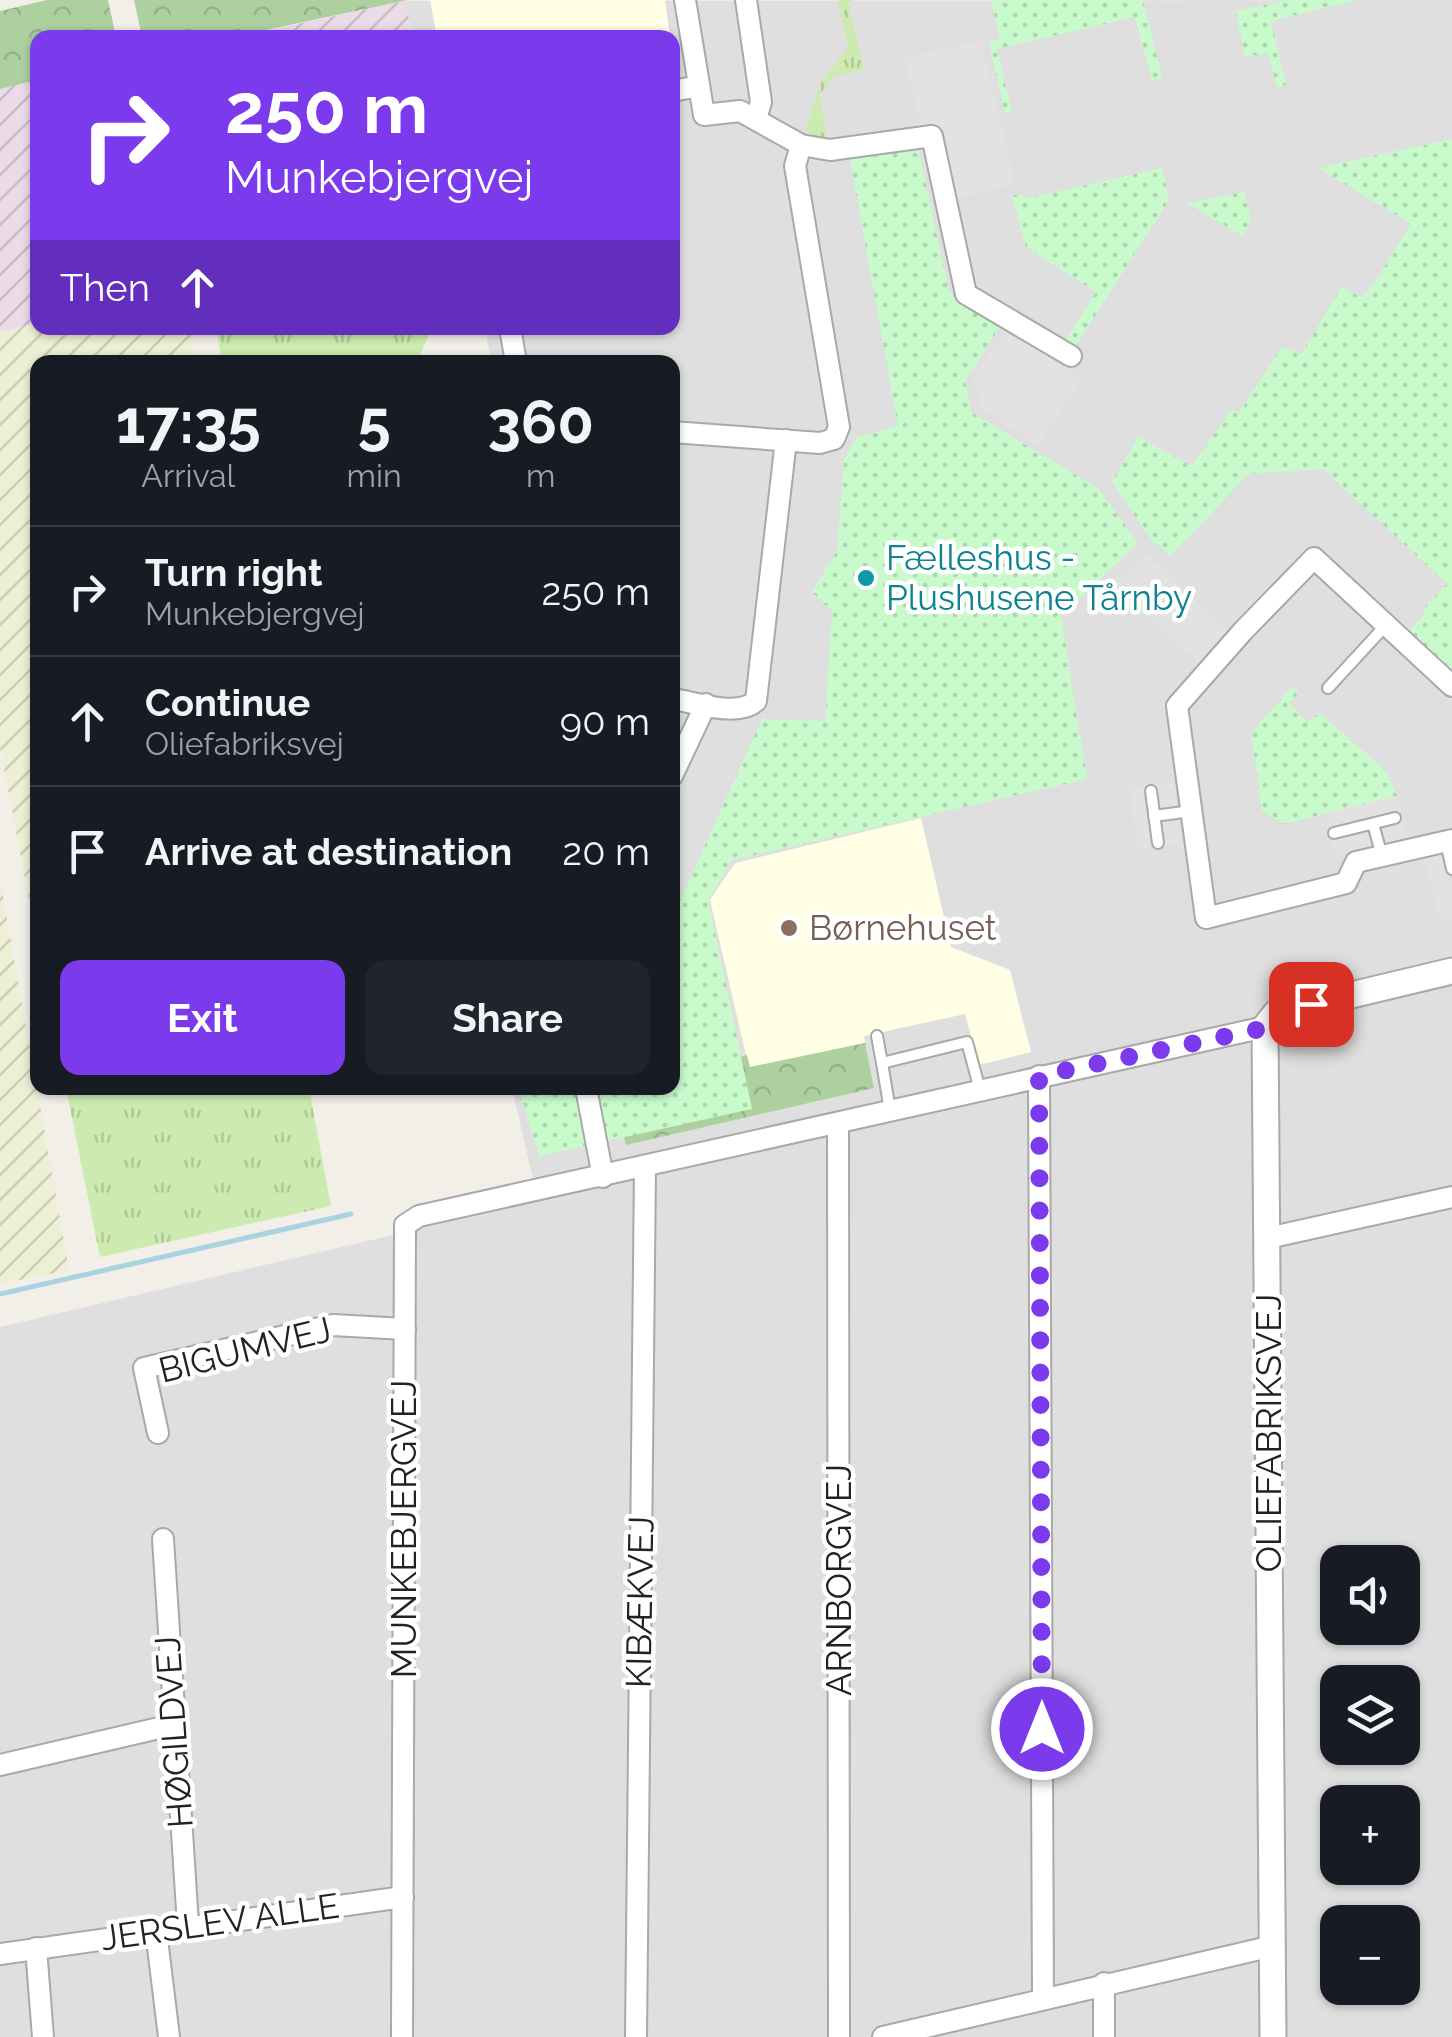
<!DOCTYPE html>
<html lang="en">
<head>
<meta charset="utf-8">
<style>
	body { margin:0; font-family:Raleway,sans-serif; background:#20242c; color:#f1f3f6; height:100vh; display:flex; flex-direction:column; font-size:38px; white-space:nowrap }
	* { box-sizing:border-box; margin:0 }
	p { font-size:32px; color:#9ea1a6 }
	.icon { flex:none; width:55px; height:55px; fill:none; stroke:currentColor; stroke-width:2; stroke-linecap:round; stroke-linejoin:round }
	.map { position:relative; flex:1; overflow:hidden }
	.details { position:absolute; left:30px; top:355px; width:650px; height:740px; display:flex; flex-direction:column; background:#171b24; border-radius:20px; box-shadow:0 2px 8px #0004 }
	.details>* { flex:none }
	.hud { position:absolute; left:30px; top:30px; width:650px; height:305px; border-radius:20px; box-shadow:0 2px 8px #0004; background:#7c3aed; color:#fff; overflow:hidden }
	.fabs { position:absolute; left:1320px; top:1545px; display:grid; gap:20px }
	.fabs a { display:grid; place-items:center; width:100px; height:100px; border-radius:20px; background:#171b24; box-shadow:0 2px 8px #0004; font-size:50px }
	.pin { position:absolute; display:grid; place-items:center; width:85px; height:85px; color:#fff; margin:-42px; border-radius:20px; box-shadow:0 5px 15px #0006 }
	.me { position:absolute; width:110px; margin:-55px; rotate:0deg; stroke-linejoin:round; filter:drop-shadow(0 0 8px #0008) }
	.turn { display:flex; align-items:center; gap:35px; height:210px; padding:0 30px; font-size:45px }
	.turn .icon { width:130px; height:130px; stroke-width:2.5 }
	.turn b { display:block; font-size:70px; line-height:85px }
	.then { display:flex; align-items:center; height:95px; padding:0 30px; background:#0003; gap:20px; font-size:38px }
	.eta { display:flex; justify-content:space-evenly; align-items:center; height:170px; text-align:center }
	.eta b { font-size:60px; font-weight:700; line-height:70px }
	.primary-button { display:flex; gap:20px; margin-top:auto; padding:20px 30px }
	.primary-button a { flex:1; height:115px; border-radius:20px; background:#7c3aed; color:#fff; font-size:40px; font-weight:700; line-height:115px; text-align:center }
	.primary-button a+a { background:#20242c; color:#f1f3f6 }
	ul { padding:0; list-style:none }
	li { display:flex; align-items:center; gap:30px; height:130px; padding:0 30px; border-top:2px solid #363941 }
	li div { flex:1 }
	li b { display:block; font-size:38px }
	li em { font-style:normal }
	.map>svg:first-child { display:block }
	.residential { fill:#e0dfdf; fill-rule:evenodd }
	.industrial { fill:url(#industrial-furrows) }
	.education { fill:#ffffe5 }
	.farmland { fill:url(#farmland-furrows) }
	.grass { fill:url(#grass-tufts) }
	.forest { fill:url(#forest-crowns) }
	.park { fill:url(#park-dots) }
	.parking { fill:#e2e2e2 }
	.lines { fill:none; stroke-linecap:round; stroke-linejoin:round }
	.stream { stroke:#aad3df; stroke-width:5 }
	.service-casing { stroke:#a9a9a9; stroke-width:14 }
	.minor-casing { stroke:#a9a9a9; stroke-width:24 }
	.tertiary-casing { stroke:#a9a9a9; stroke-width:29 }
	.service { stroke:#fff; stroke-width:10 }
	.minor { stroke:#fff; stroke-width:20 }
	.tertiary { stroke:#fff; stroke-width:25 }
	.route { stroke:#7c3aed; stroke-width:18; stroke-dasharray:0 32.4 }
	.culture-dot { fill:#0f9aa8; stroke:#fff; stroke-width:4 }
	.education-dot { fill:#8d6e63; stroke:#fff; stroke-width:4 }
	.labels { text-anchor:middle; stroke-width:9; stroke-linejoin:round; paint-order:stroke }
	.culture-label { font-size:35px; fill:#0d838f; stroke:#fff; text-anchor:start }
	.education-label { font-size:35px; fill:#785e54; stroke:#fff; text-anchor:start }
	.street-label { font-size:35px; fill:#222; stroke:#fff }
</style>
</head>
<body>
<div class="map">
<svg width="1452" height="2037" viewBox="0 0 1452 2037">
	<defs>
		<pattern id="industrial-furrows" width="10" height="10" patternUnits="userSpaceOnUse" patternTransform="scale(2.5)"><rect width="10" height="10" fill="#ebdbe8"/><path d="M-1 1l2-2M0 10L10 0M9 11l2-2" fill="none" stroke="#c9bcc7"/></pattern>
		<pattern id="farmland-furrows" width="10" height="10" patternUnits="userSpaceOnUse" patternTransform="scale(2.5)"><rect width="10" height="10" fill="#eef0d5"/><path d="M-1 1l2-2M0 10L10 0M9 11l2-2" fill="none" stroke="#ccceb7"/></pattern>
		<pattern id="grass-tufts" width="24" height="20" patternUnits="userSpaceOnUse" patternTransform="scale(2.5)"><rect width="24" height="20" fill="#cdebb0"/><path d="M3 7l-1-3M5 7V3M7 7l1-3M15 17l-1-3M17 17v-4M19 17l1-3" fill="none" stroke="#b0c997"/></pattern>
		<pattern id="forest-crowns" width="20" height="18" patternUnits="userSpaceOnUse" patternTransform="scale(2.5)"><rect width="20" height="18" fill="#add19e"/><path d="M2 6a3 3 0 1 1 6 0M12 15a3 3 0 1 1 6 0" fill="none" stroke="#95b388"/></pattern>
		<pattern id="park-dots" width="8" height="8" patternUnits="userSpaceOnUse" patternTransform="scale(2.5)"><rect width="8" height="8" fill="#c8facc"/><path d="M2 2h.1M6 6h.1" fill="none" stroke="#acd6af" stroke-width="1.8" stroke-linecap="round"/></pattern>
	</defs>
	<rect width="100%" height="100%" fill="#f2efe9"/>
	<path class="residential" d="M1452,0V2037H0V1327L538,1201L512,1088H672V362H491L485,328H672V38L413,37L405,1ZM1338,1562H1402V1628H1338ZM1338,1682H1402V1748H1338ZM1338,1802H1402V1868H1338ZM1338,1922H1402V1988H1338Z"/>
	<g class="industrial">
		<polygon points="405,1 413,37 232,38"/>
		<polygon points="37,80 37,323 0,332 0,89"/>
	</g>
	<g class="education">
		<polygon points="430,0 665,0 670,37 437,37"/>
		<polygon points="921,818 951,947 1010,970 1031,1052 979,1065 965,1014 864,1036 865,1043 749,1068 710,900 735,863"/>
	</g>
	<g class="farmland">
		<polygon points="37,323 38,328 190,328 195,362 38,362 37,942 0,747 0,332"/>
		<polygon points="0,879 69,1270 0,1284"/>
	</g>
	<g class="grass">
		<polygon points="838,0 854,0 848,2 864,69 834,76 820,94 827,139 815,137 805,130 821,82 848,48"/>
		<polygon points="216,328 432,328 417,362 222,362"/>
		<polygon points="66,1088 309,1088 331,1206 100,1257"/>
	</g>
	<g class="forest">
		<polygon points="47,0 108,0 116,37 38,38 37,80 0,89 0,11"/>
		<polygon points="134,0 408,0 232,37 142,37"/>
		<polygon points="865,1043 874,1088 626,1145 611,1088 672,1088 673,1074 747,1055 750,1067"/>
	</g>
	<g class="park">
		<polygon points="991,0 1143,0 1162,78 1152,80 1135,17 997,49 1012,113 1005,114 989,42 1000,39"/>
		<polygon points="1288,0 1357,0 1271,21 1286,85 1277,87 1268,53 1245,57 1236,11"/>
		<polygon points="1452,139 1452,676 1408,633 1426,613 1423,609 1447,584 1323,469 1248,474 1171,556 1150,538 1112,482 1138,437 1192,466 1231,410 1239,413 1282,347 1301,354 1342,287 1361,297 1371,288 1411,224 1318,168"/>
		<polygon points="918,149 949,291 1003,322 965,381 971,412 1098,488 1138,543 1061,616 1087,779 732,860 708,900 752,1109 539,1156 519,1088 672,1088 673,917 762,719 825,721 832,611 812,592 837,551 844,460 857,437 898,426 850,159"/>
		<polygon points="1162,168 1169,200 1074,349 1064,343 1096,292 1026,247 1012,196 1020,194 1029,198"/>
		<polygon points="1244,192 1251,221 1242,236 1187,203"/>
		<polygon points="1292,687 1299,692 1290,703 1307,722 1320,713 1386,771 1397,796 1284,824 1262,811 1251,733"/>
	</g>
	<g class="parking">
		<polygon points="981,40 1015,184 939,202 905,58"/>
		<polygon points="1004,331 1082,378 1039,445 982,409 973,378"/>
		<polygon points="1145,553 1229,631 1199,663 1115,585"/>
		<polygon points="1174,782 1181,843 1138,849 1130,787"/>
		<polygon points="1397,796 1408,838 1336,856 1326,813"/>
		<polygon points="1452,851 1452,919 1440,922 1424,858"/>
	</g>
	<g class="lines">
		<polyline class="stream" points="0,1294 351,1214"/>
		<defs>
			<g id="service">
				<polyline points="1328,688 1386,625"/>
				<polyline points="1151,791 1158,843"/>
				<polyline points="1154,816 1191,811"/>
				<polyline points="1373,824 1382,856"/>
				<polyline points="1334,833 1395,818"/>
				<polyline points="1446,842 1452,869"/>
				<polyline points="877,1036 882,1063"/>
				<polyline points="890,1110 882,1063 967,1042 980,1090"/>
			</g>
			<g id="minor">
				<polyline points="685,0 704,115 740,111 801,145 830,150 932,136 966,294 1071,356"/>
				<polyline points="746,0 761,102 756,119"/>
				<polyline points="672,91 699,86"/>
				<polyline points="510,328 516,362"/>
				<polyline points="672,432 820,443 834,439 839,427 795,166 801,145"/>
				<polyline points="1452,686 1314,558 1243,631 1177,706 1206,918 1346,883 1356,862 1452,840"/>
				<path d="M672,699C696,702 737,718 756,701L786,440"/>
				<polyline points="672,776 706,704"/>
				<polyline points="1039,1076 1043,1997"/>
				<polyline points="586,1088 603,1177"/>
				<polyline points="838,1123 839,2037"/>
				<polyline points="1268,1238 1452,1197"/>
				<polyline points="158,1433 144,1368 333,1325 405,1329"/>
				<polyline points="163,1539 188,1925"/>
				<polyline points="0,1765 172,1725"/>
				<polyline points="156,1931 169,2037"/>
				<polyline points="36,1948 43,2037"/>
				<polyline points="0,1954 403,1897"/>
				<polyline points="1104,1983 1104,2037"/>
				<polyline points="402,2037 405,1225 419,1216 1265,1027"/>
				<polyline points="636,2037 645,1167"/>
				<polyline points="883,2037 1273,1946"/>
			</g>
			<polyline id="tertiary" points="1273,2037 1265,1027 1276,1013 1452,971"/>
		</defs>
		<use href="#service" class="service-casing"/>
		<use href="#minor" class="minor-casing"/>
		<use href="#tertiary" class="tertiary-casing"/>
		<use href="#service" class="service"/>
		<use href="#minor" class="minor"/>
		<use href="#tertiary" class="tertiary"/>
	</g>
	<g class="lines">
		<polyline class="route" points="1042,1729 1039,1076 1265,1028 1276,1013 1311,1004"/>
	</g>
	<circle class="culture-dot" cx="866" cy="578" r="10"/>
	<circle class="education-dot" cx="789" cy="928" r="10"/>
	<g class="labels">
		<g class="culture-label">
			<text x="886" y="570">Fælleshus -<tspan x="886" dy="40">Plushusene Tårnby</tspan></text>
		</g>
		<g class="education-label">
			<text x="809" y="940">Børnehuset</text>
		</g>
		<g class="street-label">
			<text transform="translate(245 1350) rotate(-14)" y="12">BIGUMVEJ</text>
			<text transform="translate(1269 1433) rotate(-90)" y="12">OLIEFABRIKSVEJ</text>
			<text transform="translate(404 1529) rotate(-90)" y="12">MUNKEBJERGVEJ</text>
			<text transform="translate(839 1580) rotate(-90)" y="12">ARNBORGVEJ</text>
			<text transform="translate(640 1602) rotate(-89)" y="12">KIBÆKVEJ</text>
			<text transform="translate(174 1732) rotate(-94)" y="12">HØGILDVEJ</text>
			<text transform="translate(220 1922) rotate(-8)" y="12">JERSLEV ALLE</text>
		</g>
	</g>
</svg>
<div class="fabs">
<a><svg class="icon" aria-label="sound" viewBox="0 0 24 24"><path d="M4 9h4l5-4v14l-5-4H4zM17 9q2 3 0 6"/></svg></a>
<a><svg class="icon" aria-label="layers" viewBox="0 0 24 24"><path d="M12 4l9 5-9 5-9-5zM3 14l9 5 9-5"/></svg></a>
<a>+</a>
<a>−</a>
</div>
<div class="pin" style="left:1311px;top:1004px;background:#d93025"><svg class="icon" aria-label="arrive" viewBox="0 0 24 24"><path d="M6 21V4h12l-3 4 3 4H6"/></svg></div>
<svg class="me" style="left:1042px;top:1729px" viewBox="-20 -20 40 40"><circle r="17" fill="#7c3aed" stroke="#fff" stroke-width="3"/><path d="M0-11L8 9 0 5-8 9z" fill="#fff"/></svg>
<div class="hud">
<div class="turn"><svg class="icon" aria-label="right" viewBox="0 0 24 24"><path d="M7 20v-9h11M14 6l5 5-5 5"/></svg><div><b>250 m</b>Munkebjergvej</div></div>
<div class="then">Then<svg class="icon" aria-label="ahead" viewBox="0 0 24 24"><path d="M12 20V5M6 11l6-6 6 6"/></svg></div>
</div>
<section class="details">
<div class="eta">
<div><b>17:35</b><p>Arrival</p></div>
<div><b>5</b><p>min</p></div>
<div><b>360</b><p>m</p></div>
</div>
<ul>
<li><svg class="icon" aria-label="right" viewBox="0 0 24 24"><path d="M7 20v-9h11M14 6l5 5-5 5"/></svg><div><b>Turn right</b><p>Munkebjergvej</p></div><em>250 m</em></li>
<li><svg class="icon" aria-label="ahead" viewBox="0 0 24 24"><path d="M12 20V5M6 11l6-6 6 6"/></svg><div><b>Continue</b><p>Oliefabriksvej</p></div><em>90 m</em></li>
<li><svg class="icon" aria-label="arrive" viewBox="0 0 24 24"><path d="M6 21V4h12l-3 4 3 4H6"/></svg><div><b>Arrive at destination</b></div><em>20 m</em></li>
</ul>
<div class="primary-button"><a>Exit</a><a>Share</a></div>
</section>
</div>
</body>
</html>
